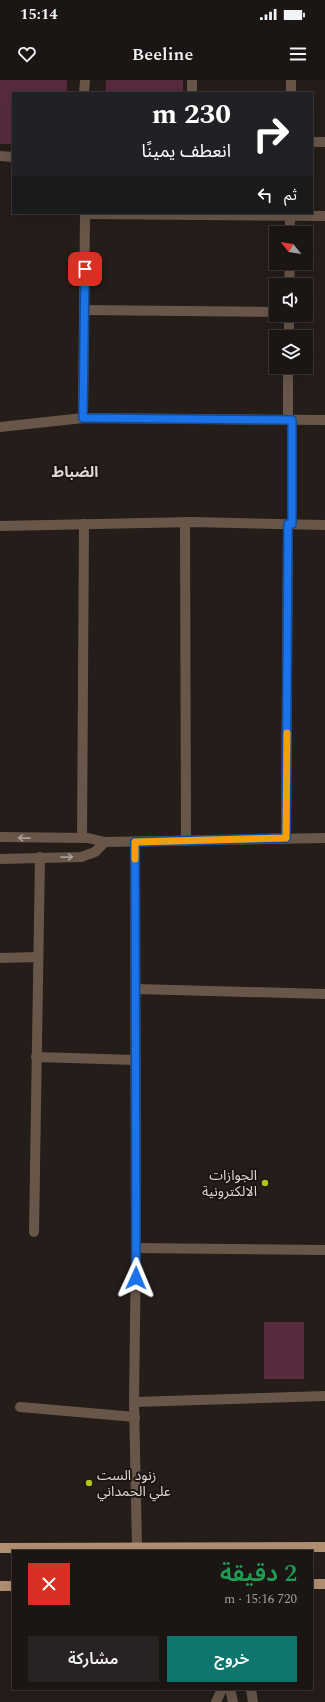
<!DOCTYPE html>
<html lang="ar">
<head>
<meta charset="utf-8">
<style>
	body { margin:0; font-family:Spectral,"Noto Sans Arabic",serif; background:#282322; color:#f1f3f6; direction:rtl; height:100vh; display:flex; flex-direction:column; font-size:15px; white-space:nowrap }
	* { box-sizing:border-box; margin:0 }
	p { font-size:13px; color:#a09fa0 }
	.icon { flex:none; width:22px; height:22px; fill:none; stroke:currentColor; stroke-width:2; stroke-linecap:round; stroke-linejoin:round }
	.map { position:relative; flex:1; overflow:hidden; direction:ltr }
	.side { position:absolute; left:12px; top:1470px; width:301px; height:140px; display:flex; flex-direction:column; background:#1b1614; border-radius:0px; box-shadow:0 4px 16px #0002,0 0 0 1px #393534; direction:rtl }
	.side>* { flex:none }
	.hud { position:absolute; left:12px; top:12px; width:301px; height:122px; border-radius:0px; box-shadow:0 4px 16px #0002,0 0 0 1px #393534; direction:rtl; background:#202124; color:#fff; overflow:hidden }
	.needle { width:26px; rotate:300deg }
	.tools { position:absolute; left:269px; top:146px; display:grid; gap:8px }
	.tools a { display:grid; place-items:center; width:44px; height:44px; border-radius:0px; background:#1b1614; box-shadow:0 4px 16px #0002,0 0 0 1px #393534; font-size:20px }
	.pin { position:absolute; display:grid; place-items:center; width:34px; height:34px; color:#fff; margin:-17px; border-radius:8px; box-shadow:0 2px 6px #0006 }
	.me { position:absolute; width:44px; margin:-22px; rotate:1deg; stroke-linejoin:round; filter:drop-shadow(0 0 3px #0008) }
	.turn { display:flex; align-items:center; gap:14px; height:84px; padding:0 16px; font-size:18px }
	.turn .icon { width:52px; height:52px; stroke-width:2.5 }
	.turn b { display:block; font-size:28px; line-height:34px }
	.then { display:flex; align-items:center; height:38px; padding:0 16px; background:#0003; gap:8px; font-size:15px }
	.round { display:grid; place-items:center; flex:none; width:42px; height:42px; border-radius:0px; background:#282322 }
	.head { display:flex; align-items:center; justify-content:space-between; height:68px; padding:0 16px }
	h1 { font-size:24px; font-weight:600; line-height:30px; color:#1e9e55 }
	.cta { display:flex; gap:8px; margin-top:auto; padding:8px 16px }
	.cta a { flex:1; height:46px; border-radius:0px; background:#0f766e; color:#fff; font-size:16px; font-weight:600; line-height:46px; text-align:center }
	.cta a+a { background:#282322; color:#f1f3f6 }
	.status { display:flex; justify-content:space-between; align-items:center; height:28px; padding:0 20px; background:#1b1614; direction:ltr }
	.status svg { height:11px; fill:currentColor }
	header { display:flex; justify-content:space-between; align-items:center; height:52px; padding:0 16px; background:#1b1614; font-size:18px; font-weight:600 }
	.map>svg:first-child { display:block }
	.building { fill:#582b3f }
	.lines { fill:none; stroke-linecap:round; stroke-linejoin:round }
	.minor { stroke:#685749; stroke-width:10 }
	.major { stroke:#b28f71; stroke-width:10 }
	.oneway { stroke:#a99e97 }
	.route-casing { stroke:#114b97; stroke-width:10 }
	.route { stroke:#1a73e8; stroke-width:7 }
	.slow { stroke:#f59e0b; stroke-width:7 }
	.poi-dot { fill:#acc613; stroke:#1b1411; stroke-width:1.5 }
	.labels { text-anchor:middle; stroke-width:4; stroke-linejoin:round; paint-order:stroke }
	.poi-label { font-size:14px; fill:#ded8d6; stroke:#1b1411; text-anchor:end }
	.neighbourhood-label { font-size:15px; font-weight:bold; fill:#ded8d6; stroke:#1b1411 }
</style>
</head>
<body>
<div class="status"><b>15:14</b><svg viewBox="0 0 49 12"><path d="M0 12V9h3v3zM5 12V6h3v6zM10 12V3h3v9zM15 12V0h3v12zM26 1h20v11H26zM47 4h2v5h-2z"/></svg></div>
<header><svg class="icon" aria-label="menu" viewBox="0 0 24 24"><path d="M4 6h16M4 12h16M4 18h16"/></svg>Beeline<svg class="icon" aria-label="heart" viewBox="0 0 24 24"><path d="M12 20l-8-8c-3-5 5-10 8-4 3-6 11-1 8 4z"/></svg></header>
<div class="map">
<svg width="325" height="1622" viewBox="0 0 325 1622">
	<rect width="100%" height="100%" fill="#241d1a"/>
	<g class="building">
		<polygon points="0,0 67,0 67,13 13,13 13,64 0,64"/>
		<rect x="106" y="0" width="77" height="13"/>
		<rect x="264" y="1242" width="40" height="57"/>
	</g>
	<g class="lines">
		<g class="minor">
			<polyline points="84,13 85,0"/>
			<polyline points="192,13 192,0"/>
			<polyline points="291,13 291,0"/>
			<polyline points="312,62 325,62"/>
			<polyline points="0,76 13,77"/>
			<polyline points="86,134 325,136"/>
			<polyline points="290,153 290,133"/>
			<polyline points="289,205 290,183"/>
			<polyline points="84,230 276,232"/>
			<polyline points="289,257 289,235"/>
			<polyline points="83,338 85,133"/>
			<polyline points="288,340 288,287"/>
			<polyline points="292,340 292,444"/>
			<polyline points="0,347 83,338 325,340"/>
			<polyline points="185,442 186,761"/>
			<polyline points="0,446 193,442 325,445"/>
			<polyline points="0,757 88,758 105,762 325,758"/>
			<polyline points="82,758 84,444"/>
			<polyline points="286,758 288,444"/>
			<polyline points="135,762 136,1168 134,1322 137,1468"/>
			<polyline points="0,779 81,777 95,772 105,762"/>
			<polyline points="0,878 38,877"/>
			<polyline points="136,909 325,914"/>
			<polyline points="36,977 136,980"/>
			<polyline points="34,1152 40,777"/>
			<polyline points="136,1168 325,1170"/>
			<polyline points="134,1322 325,1316"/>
			<polyline points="20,1327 135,1337"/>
			<polyline points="230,1609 233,1622"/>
			<polyline points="251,1609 253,1622"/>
			<polyline points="216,1622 222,1609"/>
		</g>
		<g class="major">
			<polyline points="0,1468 325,1467"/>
			<polyline points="312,1504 325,1504"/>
			<polyline points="0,1506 13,1506"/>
		</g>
	</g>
	<defs><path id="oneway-shaft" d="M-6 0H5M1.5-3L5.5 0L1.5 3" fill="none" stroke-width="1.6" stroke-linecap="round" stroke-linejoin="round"/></defs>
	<g class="oneway">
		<use href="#oneway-shaft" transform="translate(24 758) rotate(-179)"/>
		<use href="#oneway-shaft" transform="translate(67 777) rotate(-1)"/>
	</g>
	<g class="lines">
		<defs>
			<polyline id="route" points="85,189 83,338 292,340 292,444 288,444 286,758 135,762 136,1198"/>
		</defs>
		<use href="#route" class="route-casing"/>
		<use href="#route" class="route"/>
		<polyline class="slow" points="135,779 135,762 286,758 287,653"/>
	</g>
	<g class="poi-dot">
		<circle cx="265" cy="1103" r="4"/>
		<circle cx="89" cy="1403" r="4"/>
	</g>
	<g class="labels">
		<g class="poi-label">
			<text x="257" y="1100">الجوازات<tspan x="257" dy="16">الالكترونية</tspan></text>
			<text x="97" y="1400" text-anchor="start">زنود الست<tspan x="97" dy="16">علي الحمداني</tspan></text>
		</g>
		<g class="neighbourhood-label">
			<text x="75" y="397">الضباط</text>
		</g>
	</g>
</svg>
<div class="tools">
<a><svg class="needle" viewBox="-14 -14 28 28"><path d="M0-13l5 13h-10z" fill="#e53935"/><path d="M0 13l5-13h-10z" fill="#a09fa0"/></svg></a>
<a><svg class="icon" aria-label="sound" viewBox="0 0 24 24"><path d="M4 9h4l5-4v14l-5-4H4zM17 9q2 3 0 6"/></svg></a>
<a><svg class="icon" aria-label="layers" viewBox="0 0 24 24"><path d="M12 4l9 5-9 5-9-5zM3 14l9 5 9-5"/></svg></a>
</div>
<div class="pin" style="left:85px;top:189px;background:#d93025"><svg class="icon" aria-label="arrive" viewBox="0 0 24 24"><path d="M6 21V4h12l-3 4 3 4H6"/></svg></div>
<svg class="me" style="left:136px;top:1198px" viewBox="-20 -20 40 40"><path d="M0-17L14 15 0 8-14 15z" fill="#1a73e8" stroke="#fff" stroke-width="4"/></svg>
<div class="hud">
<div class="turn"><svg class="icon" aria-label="right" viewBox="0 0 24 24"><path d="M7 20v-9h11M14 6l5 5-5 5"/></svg><div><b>230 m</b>انعطف يمينًا</div></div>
<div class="then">ثم<svg class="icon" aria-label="left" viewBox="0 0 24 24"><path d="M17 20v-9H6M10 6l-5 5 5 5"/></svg></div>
</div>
<section class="side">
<div class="head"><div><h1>2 دقيقة</h1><p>720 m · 15:16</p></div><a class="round" style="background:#d93025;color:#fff"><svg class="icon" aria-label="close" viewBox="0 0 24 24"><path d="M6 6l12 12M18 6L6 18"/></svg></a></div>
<div class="cta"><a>خروج</a><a>مشاركة</a></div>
</section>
</div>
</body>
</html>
